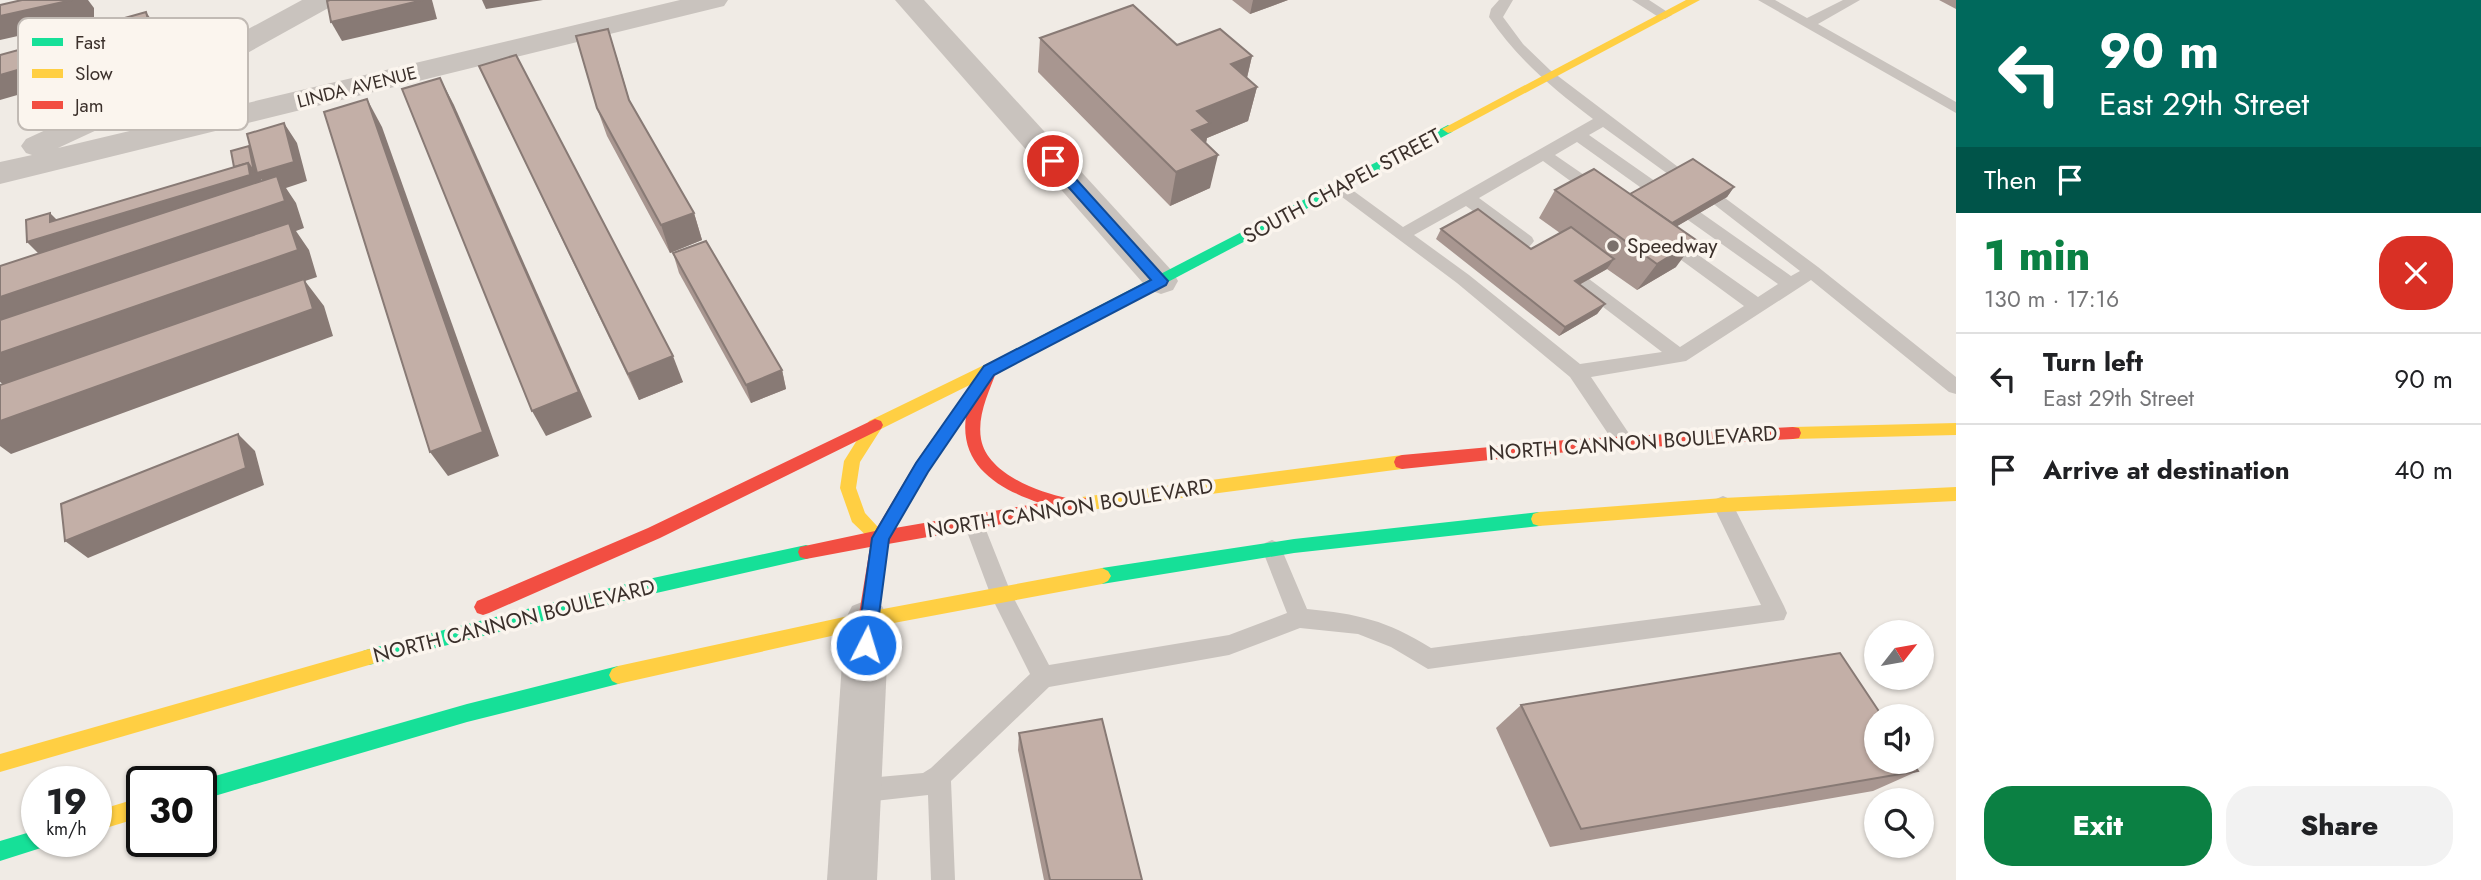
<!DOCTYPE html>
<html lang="en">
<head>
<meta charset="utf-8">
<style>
	body { margin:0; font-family:Jost,sans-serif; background:#f2f2f2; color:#202124; height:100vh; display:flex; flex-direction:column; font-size:26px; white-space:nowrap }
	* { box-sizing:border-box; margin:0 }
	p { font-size:23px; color:#757577 }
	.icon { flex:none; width:38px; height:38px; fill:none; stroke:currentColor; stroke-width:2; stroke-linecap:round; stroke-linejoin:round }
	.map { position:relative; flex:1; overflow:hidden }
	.sheet { display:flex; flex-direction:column; background:#fff; width:525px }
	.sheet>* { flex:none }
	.top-card { background:#00695c; color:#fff; overflow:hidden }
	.needle { width:46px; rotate:59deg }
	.controls { position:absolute; left:1864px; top:620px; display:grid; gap:14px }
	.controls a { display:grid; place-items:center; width:70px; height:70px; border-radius:50%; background:#fff; box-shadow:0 2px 5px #0004; font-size:35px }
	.speed { position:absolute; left:21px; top:766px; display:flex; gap:14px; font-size:35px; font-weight:700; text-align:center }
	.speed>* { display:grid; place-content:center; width:91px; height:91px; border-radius:50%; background:#fff; box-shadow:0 2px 5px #0004; line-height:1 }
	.speed small { font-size:18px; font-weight:400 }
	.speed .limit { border:4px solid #111; border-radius:10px; background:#fff; color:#111 }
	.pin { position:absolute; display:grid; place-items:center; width:60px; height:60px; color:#fff; margin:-30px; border:4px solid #fff; border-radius:50%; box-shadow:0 2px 7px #0007 }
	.me { position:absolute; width:77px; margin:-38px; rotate:5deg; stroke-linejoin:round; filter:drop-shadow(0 0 5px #0008) }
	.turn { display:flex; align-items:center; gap:24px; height:147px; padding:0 28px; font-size:32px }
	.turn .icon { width:91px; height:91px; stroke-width:2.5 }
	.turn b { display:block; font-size:49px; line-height:60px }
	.then { display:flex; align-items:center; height:66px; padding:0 28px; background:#0003; gap:14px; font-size:26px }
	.round { display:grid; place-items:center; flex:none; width:74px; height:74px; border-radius:28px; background:#f2f2f2 }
	.headline { display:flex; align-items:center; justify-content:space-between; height:119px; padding:0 28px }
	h1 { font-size:42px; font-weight:800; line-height:52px; color:#0b8043 }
	.primary-button { display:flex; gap:14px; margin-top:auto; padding:14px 28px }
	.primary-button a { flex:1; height:80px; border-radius:28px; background:#0b8043; color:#fff; font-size:28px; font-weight:800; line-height:80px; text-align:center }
	.primary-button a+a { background:#f2f2f2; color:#202124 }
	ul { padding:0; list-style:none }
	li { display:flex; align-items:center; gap:21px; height:91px; padding:0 28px; border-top:2px solid #e0e0e0 }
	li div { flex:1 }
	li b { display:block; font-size:26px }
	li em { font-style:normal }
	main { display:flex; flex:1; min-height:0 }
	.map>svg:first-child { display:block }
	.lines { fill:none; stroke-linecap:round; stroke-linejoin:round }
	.lane { fill:#c9c3be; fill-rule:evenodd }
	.street { fill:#c9c3be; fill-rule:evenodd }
	.fast { fill:#16e098; fill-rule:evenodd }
	.slow { fill:#ffcf43; fill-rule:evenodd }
	.jam { fill:#f24e42; fill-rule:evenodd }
	.wall { fill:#a89690 }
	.shaded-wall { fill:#887a75 }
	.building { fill:#c3afa7; stroke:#887a75; stroke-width:2 }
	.route { fill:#1a73e8; stroke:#114b97; stroke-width:2 }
	.poi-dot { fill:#7a716c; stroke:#fbf5ee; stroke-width:2.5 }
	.labels { text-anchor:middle; stroke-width:7; stroke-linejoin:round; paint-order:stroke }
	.far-street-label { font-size:18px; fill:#3b302b; stroke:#fbf5ee }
	.street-label { font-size:21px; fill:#3b302b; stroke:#fbf5ee }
	.poi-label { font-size:21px; fill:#3b302b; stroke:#fbf5ee; text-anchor:start }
	.key { fill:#fbf5ee; stroke:#c1bab4; stroke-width:2 }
	.key-label { font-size:19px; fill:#3b302b }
</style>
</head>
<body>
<main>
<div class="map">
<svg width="1956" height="880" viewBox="0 0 1956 880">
	<rect width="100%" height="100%" fill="#f0ebe5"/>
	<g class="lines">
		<g class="lane">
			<path d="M1499,0H1513L1503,17L1523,44L1550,70L1686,173L1684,177H1672L1603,127L1589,135L1659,184L1661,188L1659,192H1647L1577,142L1555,155L1603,188L1605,192L1603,196H1591L1543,161L1479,198L1532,237L1534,241C1529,250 1514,255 1505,252L1503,248L1513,240L1466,206L1414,235L1469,275L1580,364L1662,352L1577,287L1574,283L1577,279H1589L1680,347L1744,306L1658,243L1656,239L1658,235H1670L1758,297L1778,284L1688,220L1686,216L1688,212H1700L1791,276L1800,271L1711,202L1719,196L1725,198L1818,267L1956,377V394L1949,392L1811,280L1686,361L1591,377L1634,441L1631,447L1624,449L1617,447L1570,377L1457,283L1330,188L1332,184H1344L1403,227L1593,119C1554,89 1517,59 1489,17L1491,9Z"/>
			<polygon points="1632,0 1649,0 1672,15 1665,19 1660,18"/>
			<polygon points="1758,0 1775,0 1807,18 1843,0 1860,0 1818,24 1956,102 1956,113"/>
			<path d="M1723,496L1730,499L1784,606L1787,613L1784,620L1428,669L1391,647L1358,634L1300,628L1229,655L1049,687L951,781L955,880H931L928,795L857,803L849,799L845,791L849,783L857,779L923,773L931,768L1030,674L991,596L963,521L966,515L973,512L980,515L1011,593L1049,665L1229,635L1287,613L1262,549L1265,543L1272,540L1279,543L1307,609C1358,614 1386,620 1431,648L1761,605L1713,505L1716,499Z"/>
		</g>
		<g class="street">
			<polygon points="302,0 336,0 332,6 170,96 58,148 680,0 728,0 724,6 0,184 0,162 32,155 26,153 21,146 26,139 150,82"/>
			<polygon points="895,0 924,0 1173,272 1178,281 1173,290 1161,294 1149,290"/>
			<polygon points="867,600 882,606 889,620 877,880 827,880 845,620 852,606"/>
		</g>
		<g class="fast">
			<polygon points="1448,125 1454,129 1452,132 1020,360 1015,362 1008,356 1010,352"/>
			<polygon points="1539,512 1545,514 1547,519 1545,524 1539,526 1294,553 1102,584 1096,581 1093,576 1096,571 1102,568 1294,539"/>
			<polygon points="806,545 812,547 814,552 812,557 806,559 630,599 369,665 363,663 360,657 363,651 369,649 630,583"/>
			<polygon points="618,666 624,669 627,675 624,681 618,684 467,722 201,800 201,782 196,782 201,780 467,704"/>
			<polygon points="37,830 37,842 46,842 44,847 0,861 0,841"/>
		</g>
		<g class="slow">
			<polygon points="1686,0 1700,0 1452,132 1448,133 1442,129"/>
			<polygon points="1015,350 1022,356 1020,360 881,429 860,462 856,488 865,513 888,538 886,543 880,545 874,543 852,522 840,488 844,461 869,421"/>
			<polygon points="1956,423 1956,435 1793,439 1787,438 1785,433 1787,428 1793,427"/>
			<polygon points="1402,455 1408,457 1410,462 1408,467 1402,469 1082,511 1076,509 1074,504 1076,499 1082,497"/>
			<polygon points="1956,487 1956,501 1723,512 1539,526 1533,524 1531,519 1533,514 1539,512 1723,498"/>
			<polygon points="1102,568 1108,571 1111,576 1108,581 1102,584 867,628 618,684 612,681 609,675 612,669 618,666 867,612"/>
			<polygon points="369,649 375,651 378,657 375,663 369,665 0,772 0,754"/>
			<polygon points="142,797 142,817 96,831 96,811"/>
		</g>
		<g class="jam">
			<path d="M989,364L997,370C989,392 977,415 981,439C987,473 1037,492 1067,498C1074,500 1080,496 1088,499L1090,504L1088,509L888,544L876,620L873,626L867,628L861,626L858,620L870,547L806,559L800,557L798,552L800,547L875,531L916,462L984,366ZM966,416C959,466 999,489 1040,503L895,528L928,472Z"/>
			<polygon points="875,419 881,421 883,425 881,429 660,538 489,613 483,615 477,613 474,607 477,601 648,528"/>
			<polygon points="1793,427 1799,428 1801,433 1799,438 1793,439 1577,451 1402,469 1396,467 1394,462 1396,457 1402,455 1577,439"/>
		</g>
	</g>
	<g class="wall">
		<polygon points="1232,0 1288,0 1250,14"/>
		<polygon points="1939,0 1956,0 1956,9"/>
		<polygon points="1040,38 1177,45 1252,56 1247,78 1257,87 1248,121 1207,138 1206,143 1210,188 1170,206 1038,72"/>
		<polygon points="617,57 630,102 694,213 702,240 670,253 607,136 597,108"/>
		<polygon points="479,66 683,382 639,400"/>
		<polygon points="1734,187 1727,197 1677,226 1676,267 1637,290 1607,269 1579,285 1605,304 1597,314 1559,336 1436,239 1441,229 1531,249 1560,233 1539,218 1555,190 1630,194"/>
		<polygon points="673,253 782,370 786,389 751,403 679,273"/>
		<polygon points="1521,705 1918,771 1873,791 1550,847 1496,728"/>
		<polygon points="1019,733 1142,880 1044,880 1018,750"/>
	</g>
	<g class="shaded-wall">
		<polygon points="72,0 88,0 94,8 94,19 0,40 0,16"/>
		<polygon points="423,0 432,0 437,19 342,41 331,22"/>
		<polygon points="482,0 543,0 486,9"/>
		<polygon points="1253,0 1288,0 1250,14"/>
		<polygon points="146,12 160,32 166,54 95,74 79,54"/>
		<polygon points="33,46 49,66 52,85 0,100 0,75"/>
		<polygon points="1252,56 1244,90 1231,64"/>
		<polygon points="440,78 454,105 592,417 546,436 532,411"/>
		<polygon points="1257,87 1248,121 1207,138 1203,157 1193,130 1197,111"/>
		<polygon points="367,99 382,127 499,456 448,476 430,452"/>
		<polygon points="284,123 297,143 307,181 286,188 296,203 304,228 296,231 309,250 317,277 305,281 324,306 333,336 11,454 0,446 0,421 7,387 0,382 0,297 271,193 261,179 264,195 47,262 27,242 50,213 67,230 248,163 249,146 256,156"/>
		<polygon points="1218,155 1210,188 1170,206 1176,172"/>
		<polygon points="1734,187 1727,197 1645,245 1652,235"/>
		<polygon points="694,213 702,240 670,253 661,225"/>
		<polygon points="1696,240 1676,267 1637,290 1657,264"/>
		<polygon points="1614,259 1607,269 1568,291 1575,281"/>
		<polygon points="1605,304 1597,314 1559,336 1565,327"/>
		<polygon points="673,356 683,382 639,400 628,374"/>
		<polygon points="782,370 786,389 751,403 746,385"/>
		<polygon points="238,434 255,451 264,485 88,558 65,541"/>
	</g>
	<g class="building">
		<polygon points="22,0 72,0 0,16 0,5"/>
		<polygon points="330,0 423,0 331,22 327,1"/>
		<polygon points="1133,5 1177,45 1220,29 1252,56 1231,64 1257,87 1197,111 1210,123 1192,130 1218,155 1176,172 1040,38"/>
		<polygon points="146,12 152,34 79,54 75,32"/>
		<polygon points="608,29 629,100 694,213 661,225 597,108 576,36"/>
		<polygon points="33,46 35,65 0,75 0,55"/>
		<polygon points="516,55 673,356 628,374 479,66"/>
		<polygon points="440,78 579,392 532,411 402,89"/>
		<polygon points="367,99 483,432 430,452 324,112"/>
		<polygon points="284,123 294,162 257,173 247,134"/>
		<polygon points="249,146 254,172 248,163 234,167 231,151"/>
		<polygon points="1693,159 1734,187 1672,223 1630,194"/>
		<polygon points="248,163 250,175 27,242 26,220 50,213 50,222"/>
		<polygon points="1594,169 1696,240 1657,264 1555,190"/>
		<polygon points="277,176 285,201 0,297 0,266"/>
		<polygon points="1478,209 1531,249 1571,227 1614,259 1575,281 1605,304 1565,327 1441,229"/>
		<polygon points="289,223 298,250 0,353 0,320"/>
		<polygon points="706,241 782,370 746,385 673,253"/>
		<polygon points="304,279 313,309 0,421 0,385"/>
		<polygon points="238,434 246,468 65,541 61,504"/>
		<polygon points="1840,653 1882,716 1876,716 1876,761 1912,761 1918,771 1581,829 1521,705"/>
		<polygon points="1102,719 1142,880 1050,880 1019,733"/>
	</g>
	<polygon class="route" points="1053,156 1057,158 1168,281 1166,285 994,375 928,472 889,539 875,645 872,650 866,653 859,650 857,645 872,538 916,463 984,366 1151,280 1048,164 1048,158"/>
	<circle class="poi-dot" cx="1613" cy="246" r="7"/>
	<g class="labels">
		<g class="far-street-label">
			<text transform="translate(357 87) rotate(-14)" y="6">LINDA AVENUE</text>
		</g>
		<g class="street-label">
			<text transform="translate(1342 186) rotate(-28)" y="7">SOUTH CHAPEL STREET</text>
			<text transform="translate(1633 443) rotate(-4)" y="7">NORTH CANNON BOULEVARD</text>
			<text transform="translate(1070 508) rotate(-9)" y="7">NORTH CANNON BOULEVARD</text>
			<text transform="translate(514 621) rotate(-14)" y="7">NORTH CANNON BOULEVARD</text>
		</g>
		<g class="poi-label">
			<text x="1627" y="253">Speedway</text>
		</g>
	</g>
	<rect x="18" y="18" width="230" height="112" rx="10" class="key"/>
	<rect x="32" y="38" width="31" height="8" fill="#16e098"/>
	<rect x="32" y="69" width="31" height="9" fill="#ffcf43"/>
	<rect x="32" y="101" width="31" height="8" fill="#f24e42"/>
	<g class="key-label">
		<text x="75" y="49">Fast</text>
		<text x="75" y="80">Slow</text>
		<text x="75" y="112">Jam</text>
	</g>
</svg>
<div class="controls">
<a><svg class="needle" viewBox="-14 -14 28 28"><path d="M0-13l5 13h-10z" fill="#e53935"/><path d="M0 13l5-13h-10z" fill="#757577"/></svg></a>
<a><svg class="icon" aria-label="sound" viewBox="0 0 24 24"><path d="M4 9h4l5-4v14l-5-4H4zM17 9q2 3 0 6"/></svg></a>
<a><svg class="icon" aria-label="search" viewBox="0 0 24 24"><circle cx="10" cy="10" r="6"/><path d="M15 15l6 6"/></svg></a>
</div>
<div class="speed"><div>19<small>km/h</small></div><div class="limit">30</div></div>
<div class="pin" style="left:1053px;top:161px;background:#d93025"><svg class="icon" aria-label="arrive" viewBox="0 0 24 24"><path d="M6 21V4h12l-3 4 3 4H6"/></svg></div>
<svg class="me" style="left:866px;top:645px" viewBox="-20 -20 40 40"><circle r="17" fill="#1a73e8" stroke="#fff" stroke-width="3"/><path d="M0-11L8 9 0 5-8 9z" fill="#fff"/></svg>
</div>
<section class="sheet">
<div class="top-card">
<div class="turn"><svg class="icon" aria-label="left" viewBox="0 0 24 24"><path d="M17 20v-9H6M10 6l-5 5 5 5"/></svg><div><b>90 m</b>East 29th Street</div></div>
<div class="then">Then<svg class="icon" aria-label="arrive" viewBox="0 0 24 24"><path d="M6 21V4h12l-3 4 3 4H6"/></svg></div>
</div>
<div class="headline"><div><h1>1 min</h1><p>130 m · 17:16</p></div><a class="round" style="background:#d93025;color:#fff"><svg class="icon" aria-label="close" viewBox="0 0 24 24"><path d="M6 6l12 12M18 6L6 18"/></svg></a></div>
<ul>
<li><svg class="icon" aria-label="left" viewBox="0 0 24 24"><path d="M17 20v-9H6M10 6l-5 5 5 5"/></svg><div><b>Turn left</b><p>East 29th Street</p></div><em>90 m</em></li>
<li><svg class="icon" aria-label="arrive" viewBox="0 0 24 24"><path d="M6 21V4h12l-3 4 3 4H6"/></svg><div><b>Arrive at destination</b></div><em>40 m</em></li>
</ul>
<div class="primary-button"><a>Exit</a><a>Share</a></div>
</section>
</main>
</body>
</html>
